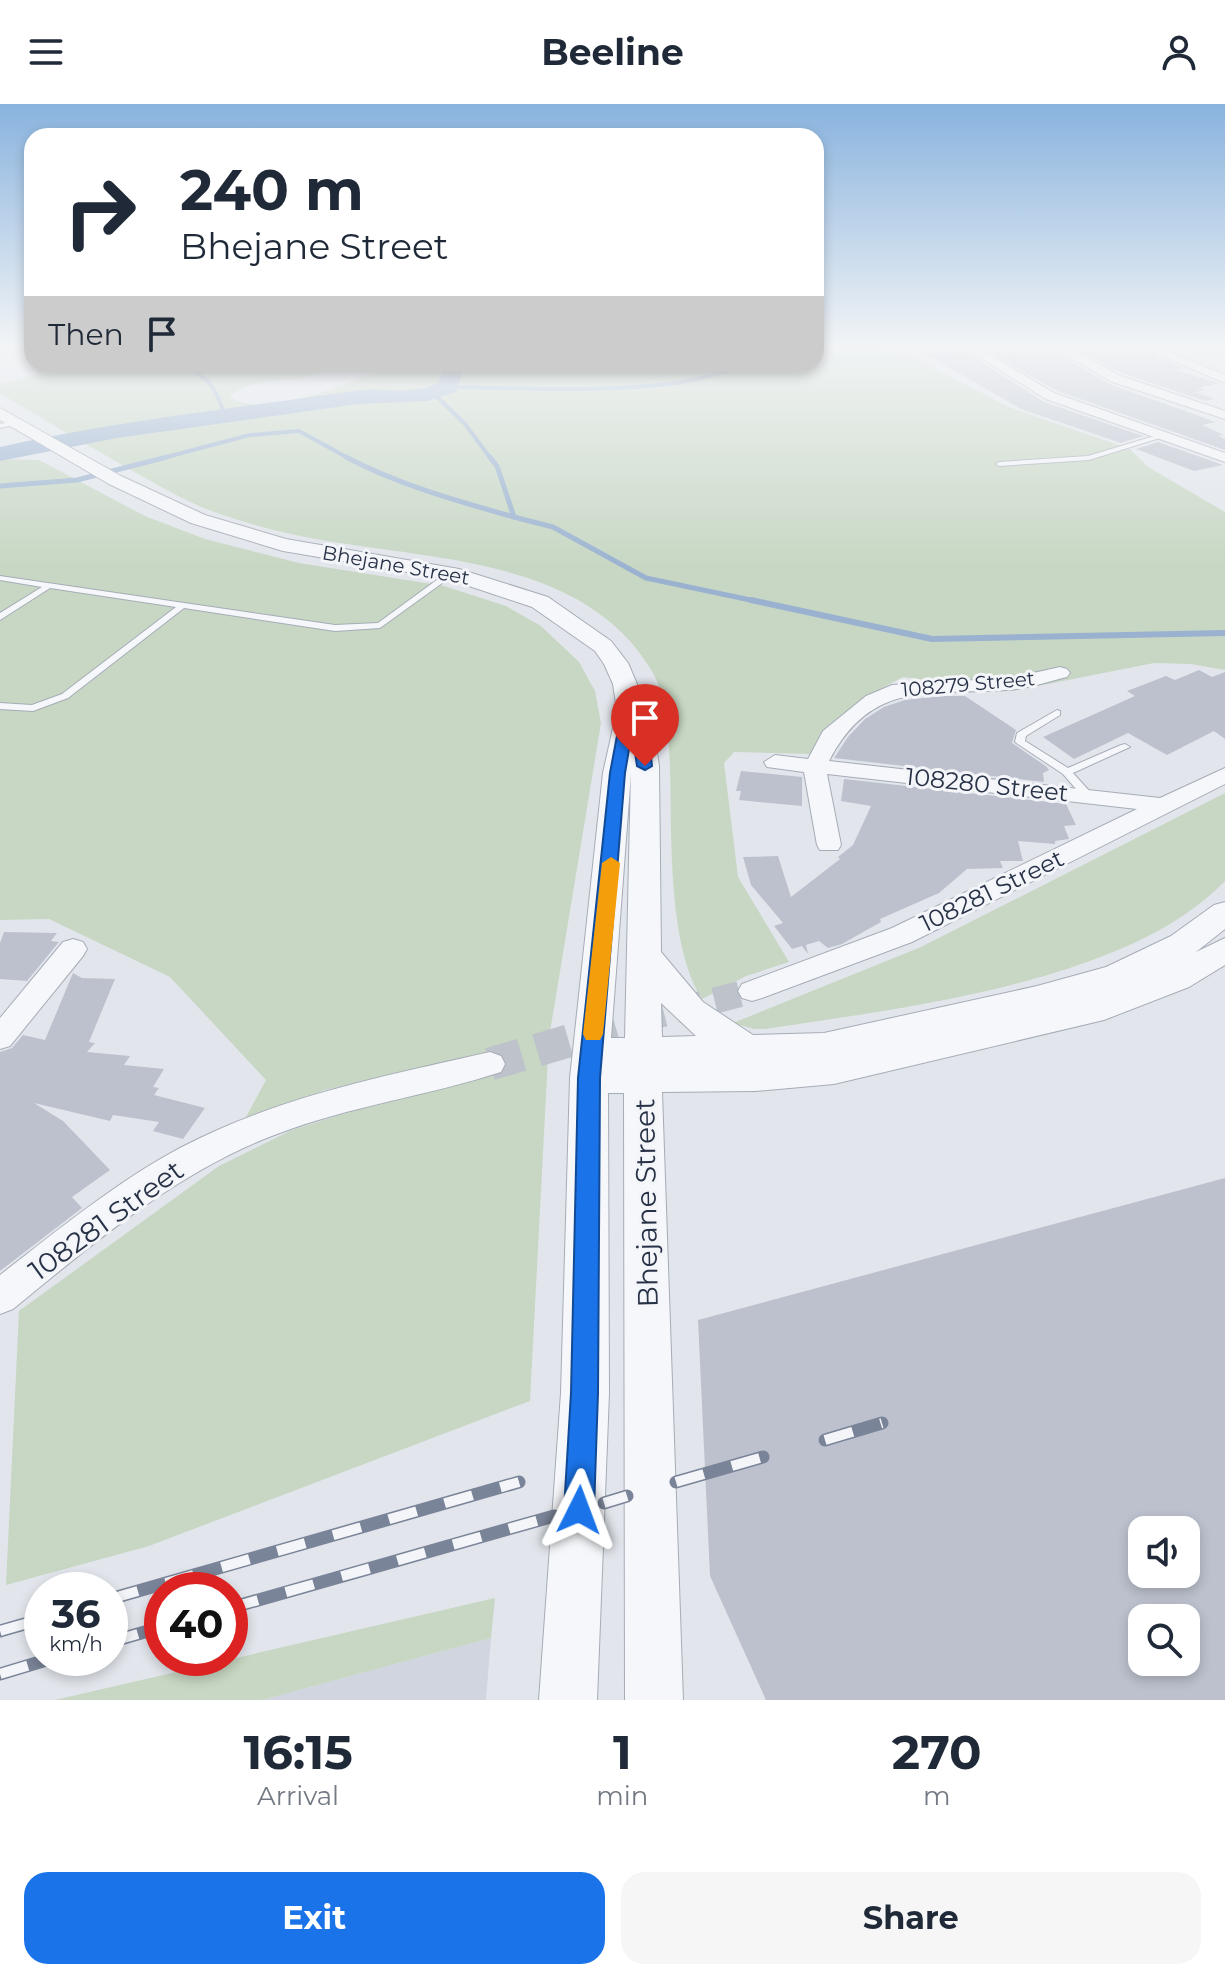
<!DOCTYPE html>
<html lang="en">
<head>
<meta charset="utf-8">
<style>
	body { margin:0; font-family:Montserrat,sans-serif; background:#f6f6f7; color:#1f2937; height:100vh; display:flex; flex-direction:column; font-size:30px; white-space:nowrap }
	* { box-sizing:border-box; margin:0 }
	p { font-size:26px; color:#747a83 }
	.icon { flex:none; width:44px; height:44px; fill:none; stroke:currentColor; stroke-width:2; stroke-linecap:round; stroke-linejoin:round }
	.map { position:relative; height:1596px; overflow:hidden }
	.sheet { display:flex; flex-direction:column; background:#fff; flex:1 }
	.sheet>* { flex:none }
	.top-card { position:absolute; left:24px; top:24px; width:800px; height:244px; border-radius:24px; box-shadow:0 4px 12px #0003; background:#fff; color:#1f2937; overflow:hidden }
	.fabs { position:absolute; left:1128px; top:1412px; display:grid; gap:16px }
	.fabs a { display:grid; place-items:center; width:72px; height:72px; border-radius:16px; background:#fff; box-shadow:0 4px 12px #0003; font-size:40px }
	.speed { position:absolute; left:24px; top:1468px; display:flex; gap:16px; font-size:40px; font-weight:700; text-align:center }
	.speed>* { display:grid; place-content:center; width:104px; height:104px; border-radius:50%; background:#fff; box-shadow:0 4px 12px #0003; line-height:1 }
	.speed small { font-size:20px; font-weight:400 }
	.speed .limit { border:12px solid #d22; background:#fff; color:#111 }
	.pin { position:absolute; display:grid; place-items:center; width:68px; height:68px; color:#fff; margin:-82px -34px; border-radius:50% 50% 50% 0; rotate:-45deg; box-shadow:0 0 8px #0007 }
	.pin .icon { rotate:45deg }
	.me { position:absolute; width:88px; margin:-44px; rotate:3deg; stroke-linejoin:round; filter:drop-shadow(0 0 6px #0008) }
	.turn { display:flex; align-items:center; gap:28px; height:168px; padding:0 24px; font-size:36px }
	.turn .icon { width:104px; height:104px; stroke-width:2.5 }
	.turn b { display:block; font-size:56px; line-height:68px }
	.then { display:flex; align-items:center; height:76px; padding:0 24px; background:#0003; gap:16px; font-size:30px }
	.eta { display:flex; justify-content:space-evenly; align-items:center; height:136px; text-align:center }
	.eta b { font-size:48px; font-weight:700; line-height:56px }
	.primary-button { display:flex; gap:16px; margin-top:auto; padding:16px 24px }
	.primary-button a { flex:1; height:92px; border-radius:24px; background:#1a73e8; color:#fff; font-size:32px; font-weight:700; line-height:92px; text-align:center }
	.primary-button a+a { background:#f6f6f7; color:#1f2937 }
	header { display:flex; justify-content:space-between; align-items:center; height:104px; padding:0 24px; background:#fff; font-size:36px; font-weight:700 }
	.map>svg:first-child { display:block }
	.built { fill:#d0d5df }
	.green { fill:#c7d7c3 }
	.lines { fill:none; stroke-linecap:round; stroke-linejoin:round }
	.stream-far2 { stroke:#9ab2d0; stroke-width:4 }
	.stream-far1 { stroke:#9ab2d0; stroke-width:5 }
	.stream { stroke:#9ab2d0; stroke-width:6 }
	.river { fill:#9ab2d0; fill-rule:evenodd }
	.building { fill:#bcc1cd; fill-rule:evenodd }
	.minor-tunnel-far1 { stroke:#bdc2cb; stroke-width:26; stroke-dasharray:26 13; stroke-linecap:butt }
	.minor-tunnel { stroke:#bdc2cb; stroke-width:33; stroke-dasharray:33 16; stroke-linecap:butt }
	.service-casing { stroke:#a6acb7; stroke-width:2 }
	.minor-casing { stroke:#a6acb7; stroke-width:2 }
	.tertiary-casing { stroke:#a6acb7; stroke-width:2 }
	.service { fill:#f6f7fa; fill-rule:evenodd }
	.minor { fill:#f6f7fa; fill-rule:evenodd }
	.tertiary { fill:#f6f7fa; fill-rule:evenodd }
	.rail-casing { stroke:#7a8498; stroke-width:13 }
	.rail { stroke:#f3f5f9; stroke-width:10; stroke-dasharray:29; stroke-linecap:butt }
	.route { fill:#1a73e8; stroke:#114b97; stroke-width:2 }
	.slow { fill:#f59e0b }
	.labels { text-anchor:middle; stroke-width:6; stroke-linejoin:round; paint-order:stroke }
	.far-street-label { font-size:20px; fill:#283247; stroke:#f3f5f9 }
	.street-label { font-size:24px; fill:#283247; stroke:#f3f5f9 }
	.near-street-label { font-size:28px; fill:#283247; stroke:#f3f5f9 }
</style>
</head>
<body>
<header><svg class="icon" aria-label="menu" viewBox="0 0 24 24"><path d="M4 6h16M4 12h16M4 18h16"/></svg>Beeline<svg class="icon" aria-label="person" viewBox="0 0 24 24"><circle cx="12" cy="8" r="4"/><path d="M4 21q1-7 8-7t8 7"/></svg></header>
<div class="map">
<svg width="1225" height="1596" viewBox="0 0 1225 1596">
	<rect width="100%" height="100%" fill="#e2e6ec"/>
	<polygon class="built" points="491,1534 486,1596 262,1596"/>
	<g class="green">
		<path d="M816,241H863L910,252L1011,304L1130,345L1148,363L1225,408V566L1191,560L1154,559L1012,587L903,573L865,593L830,623L812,650L734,648L724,659L738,773L789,858L746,872L702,895C667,840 672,728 670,663C668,629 669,594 650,564C586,460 447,456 340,439C298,433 257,423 217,409C188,399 162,383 136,369C90,343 45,316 0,289V280L40,270L31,264L50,260H309L321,264V268C293,280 253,272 230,292C248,315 350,283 372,268L367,260H816Z"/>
		<polygon points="0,355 39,356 145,412 205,435 299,459 444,482 506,502 541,522 579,558 595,587 601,619 549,934 530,1297 149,1442 6,1481 19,1207 219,1062 292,1026 388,996 489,948 324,986 240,1024 266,976 170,873 49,815 0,816"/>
		<path d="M1225,689V777C1128,879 901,904 765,925H754L733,919L921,843Z"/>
		<polygon points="495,1494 491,1534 262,1596 55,1596"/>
	</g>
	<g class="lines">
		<g class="stream-far2">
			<polyline points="816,242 819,241"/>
			<path d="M183,260C209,275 215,281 224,310"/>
			<path d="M448,283C524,284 601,289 677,279C703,275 729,266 755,260"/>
			<polyline points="435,291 465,320 491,355"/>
			<polyline points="159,355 250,331 299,327 350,355"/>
		</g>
		<g class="stream-far1">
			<path d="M346,353C399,381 457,397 514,413"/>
			<polyline points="490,353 497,362 514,413 553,423 646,474 760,498"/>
			<polyline points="0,382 77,376 167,353"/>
		</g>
		<polyline class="stream" points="751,496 932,535 1225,529"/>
		<path class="river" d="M445,260H465L456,288L427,297L358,300L117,334L0,357V343C117,317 236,304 354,287C382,283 412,292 438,279Z"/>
	</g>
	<g class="building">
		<polygon points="988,247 1060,251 1109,280 1216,318 1202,321 1224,331 1218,332 1225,335 1225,346 1055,286"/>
		<polygon points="965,248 1044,298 1143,332 1121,339 1021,305 924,249"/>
		<polygon points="1149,250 1184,265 1172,265 1218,279 1199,284 1204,286 1195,288 1215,295 1205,297 1119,268 1089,251"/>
		<polygon points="1158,338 1223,361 1194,367 1136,345"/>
		<polygon points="1199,566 1212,573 1225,568 1225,635 1214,627 1167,651 1128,629 1074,655 1043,633 1135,592 1127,587 1166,572 1175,576"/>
		<polygon points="940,592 965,592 1016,626 1012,639 1047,663 1049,666 1043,669 1044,678 834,654 848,633 865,615 884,603 905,596"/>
		<polygon points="741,667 802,673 802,702 739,696 741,687 736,687"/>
		<polygon points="844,675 1066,700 1076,721 1064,722 1069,735 1055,737 1055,740 1018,737 1023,757 1000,757 1003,764 967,765 939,789 880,815 881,818 842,840 828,844 819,837 806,841 808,850 802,842 792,845 774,822 783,819 751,781 743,753 778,752 791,793 840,755 838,753 853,741 871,702 841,697"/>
		<polygon points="4,828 57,829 51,837 59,838 27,877 0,875 0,839"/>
		<polygon points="73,869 82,874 115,875 89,938 95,939 87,948 130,952 124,961 164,965 153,983 159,984 154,991 205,1004 183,1035 153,1027 159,1018 113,1011 110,1017 34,999 63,1017 110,1066 72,1093 82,1104 0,1167 0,948 12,944 23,931 45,936"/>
		<path d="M1225,1074V1596H766L710,1472L698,1216ZM1142,1426H1186V1470H1142ZM1142,1514H1186V1558H1142Z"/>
	</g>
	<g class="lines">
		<polyline class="minor-tunnel-far1" points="639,916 752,887"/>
		<polyline class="minor-tunnel" points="490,960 647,914"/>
		<defs>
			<g id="service">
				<polygon points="17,317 19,320 0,324 0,320"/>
				<polygon points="1161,330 1163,333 1089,356 999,362 996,360 999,358 1088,352"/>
				<polygon points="449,467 456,469 380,524 335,527 184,504 68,594 33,607 0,605 0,599 32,601 62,590 176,503 50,484 0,516 0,509 42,483 0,476 0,472 335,521 378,519"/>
				<polygon points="1057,606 1060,607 1060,611 1026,632 1025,637 1068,664 1121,641 1125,640 1130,643 1073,669 1092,690 1093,692 1092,694 1084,694 1063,670 1015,638 1017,629"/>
			</g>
			<g id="minor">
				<polygon points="960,241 973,241 1054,289 1225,349 1225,358 1046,295"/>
				<polygon points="988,241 1153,241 1225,271 1225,279 1150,247 1078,248 1118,271 1225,307 1225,315 1110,277 1061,248 993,244"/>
				<polygon points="342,260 355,260 359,264 353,267"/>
				<path d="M1060,563L1067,565L1070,569L1067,573C1047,578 1026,585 1006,586C929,591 871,576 829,657L1160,694L1225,664V680L912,838L762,894L752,897L742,894L738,887L742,880L892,824L1137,705L827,670L841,741L838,746H820L817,741L804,668L767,663L764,658L775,651L808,655L823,627L866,592L892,581L1011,574Z"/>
				<polygon points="73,835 83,838 87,845 83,852 10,942 0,945 0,914 63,838"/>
				<path d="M490,948L501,952L505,960L501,968C427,992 350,1002 277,1030C176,1068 95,1138 13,1205L0,1210V1171C58,1126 115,1079 180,1044C276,993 385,972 490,948Z"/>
			</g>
			<path id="tertiary" d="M0,304L121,372L205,411L286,435L459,465L548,493L611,537L628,559L637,580L642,605L654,630L659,662L661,848L703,898L753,931L824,929L1037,882L1106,863L1171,832L1214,801L1225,798V825L1196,848L1225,834V861L1189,883L1104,916L834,980L755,987L662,988L683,1596H625L624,989H608L609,1289L597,1596H539L561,1289L570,974L603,669L617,606L613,580L604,560L595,547L532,503L448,475L283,447L191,419L109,380L0,316ZM631,667L625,934H611L631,669ZM661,899L696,932L662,933Z"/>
		</defs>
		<use href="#service" class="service-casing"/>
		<use href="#minor" class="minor-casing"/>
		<use href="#tertiary" class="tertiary-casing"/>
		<use href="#service" class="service"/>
		<use href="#minor" class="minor"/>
		<use href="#tertiary" class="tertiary"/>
		<defs>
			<g id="rail">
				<polyline points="825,1336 882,1319"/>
				<polyline points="676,1378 763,1353"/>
				<polyline points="604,1399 627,1392"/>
				<polyline points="110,1495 519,1378"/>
				<polyline points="230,1504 554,1412"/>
				<polyline points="0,1527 42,1515"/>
				<polyline points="110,1538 162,1523"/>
				<polyline points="0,1570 53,1554"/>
			</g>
		</defs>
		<use href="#rail" class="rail-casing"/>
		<use href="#rail" class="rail"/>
	</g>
	<linearGradient id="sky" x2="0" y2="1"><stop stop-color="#89b3de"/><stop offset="0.52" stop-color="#f2f4f6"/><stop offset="1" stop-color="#f2f4f6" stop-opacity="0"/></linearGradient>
	<rect width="1225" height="464" fill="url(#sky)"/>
	<path class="route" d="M629,601C648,609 650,643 652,662L645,666L637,662L632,628L625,669L600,974L598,1289L594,1406L589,1416L579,1421L568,1416L564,1406L571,1289L578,974L610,669L622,605Z"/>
	<polygon class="slow" points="611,753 620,759 603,930 600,936 586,936 583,930 602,759"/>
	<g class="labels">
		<g class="far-street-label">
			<text transform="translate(396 461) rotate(10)" y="7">Bhejane Street</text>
			<text transform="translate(968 580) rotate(-5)" y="7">108279 Street</text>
		</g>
		<g class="street-label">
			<text transform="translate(987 681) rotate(6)" y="8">108280 Street</text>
			<text transform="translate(992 787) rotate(-26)" y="8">108281 Street</text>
		</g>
		<g class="near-street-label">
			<text transform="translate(646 1099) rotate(-91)" y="10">Bhejane Street</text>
			<text transform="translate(106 1116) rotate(-36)" y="10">108281 Street</text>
		</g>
	</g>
</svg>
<div class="fabs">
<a><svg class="icon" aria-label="sound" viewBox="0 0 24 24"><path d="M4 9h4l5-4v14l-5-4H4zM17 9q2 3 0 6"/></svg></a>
<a><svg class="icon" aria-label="search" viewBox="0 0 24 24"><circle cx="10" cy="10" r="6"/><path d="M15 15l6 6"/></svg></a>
</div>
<div class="speed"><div>36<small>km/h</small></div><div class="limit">40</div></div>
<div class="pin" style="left:645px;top:662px;background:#d93025"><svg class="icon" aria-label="arrive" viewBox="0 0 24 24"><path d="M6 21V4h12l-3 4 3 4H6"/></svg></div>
<svg class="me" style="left:579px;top:1406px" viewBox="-20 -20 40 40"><path d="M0-17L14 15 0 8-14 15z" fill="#1a73e8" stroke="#fff" stroke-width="4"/></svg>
<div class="top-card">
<div class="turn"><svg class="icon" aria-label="right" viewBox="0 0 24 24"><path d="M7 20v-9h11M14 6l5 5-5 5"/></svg><div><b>240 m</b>Bhejane Street</div></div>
<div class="then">Then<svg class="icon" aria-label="arrive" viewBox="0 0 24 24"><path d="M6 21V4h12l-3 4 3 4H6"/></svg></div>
</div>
</div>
<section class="sheet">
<div class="eta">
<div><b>16:15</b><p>Arrival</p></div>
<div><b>1</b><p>min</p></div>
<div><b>270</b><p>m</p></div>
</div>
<div class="primary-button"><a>Exit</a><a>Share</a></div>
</section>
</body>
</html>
